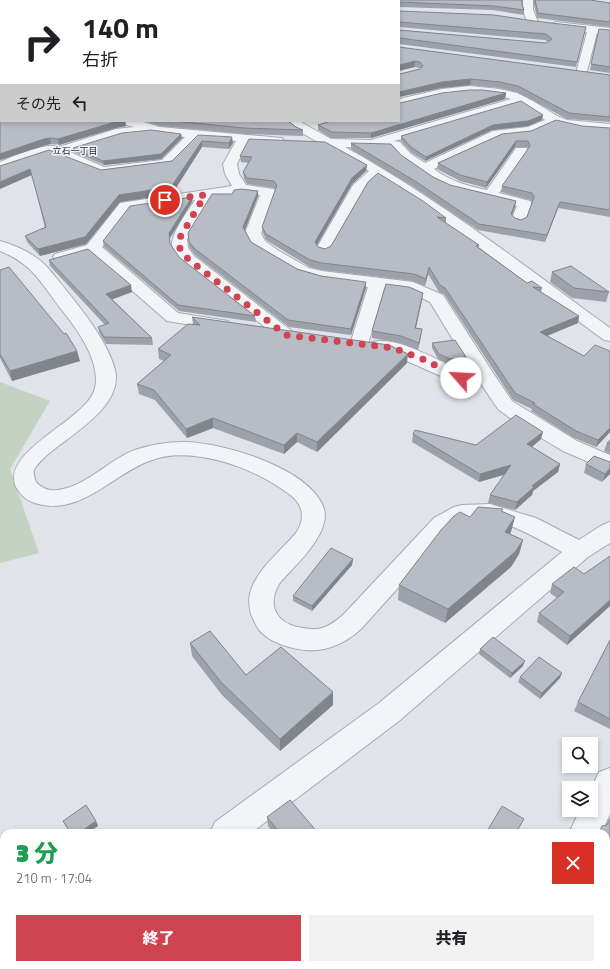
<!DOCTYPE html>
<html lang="ja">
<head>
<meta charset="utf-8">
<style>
	body { margin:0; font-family:"Titillium Web","Noto Sans JP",sans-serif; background:#f2f2f2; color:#202124; height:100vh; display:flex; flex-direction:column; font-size:15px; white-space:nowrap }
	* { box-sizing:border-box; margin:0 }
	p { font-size:13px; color:#757577 }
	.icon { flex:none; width:22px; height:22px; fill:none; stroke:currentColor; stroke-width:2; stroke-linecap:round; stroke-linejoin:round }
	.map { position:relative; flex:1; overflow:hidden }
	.details { position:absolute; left:0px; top:829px; width:610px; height:140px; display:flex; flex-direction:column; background:#fff; border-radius:12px 12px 0 0; box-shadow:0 2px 6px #0003 }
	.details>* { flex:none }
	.banner { position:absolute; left:0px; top:0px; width:400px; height:122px; box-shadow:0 2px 6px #0003; background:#fff; color:#202124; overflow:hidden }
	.buttons { position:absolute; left:562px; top:737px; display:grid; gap:8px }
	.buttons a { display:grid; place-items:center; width:36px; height:36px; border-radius:0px; background:#fff; box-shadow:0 2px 6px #0003; font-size:20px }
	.pin { position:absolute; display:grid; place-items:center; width:34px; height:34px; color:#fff; margin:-17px; border:2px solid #fff; border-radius:50%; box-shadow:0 1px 4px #0007 }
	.me { position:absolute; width:44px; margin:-22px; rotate:296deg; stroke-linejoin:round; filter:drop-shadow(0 0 3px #0008) }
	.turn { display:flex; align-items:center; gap:14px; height:84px; padding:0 16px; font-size:18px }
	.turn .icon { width:52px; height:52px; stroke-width:2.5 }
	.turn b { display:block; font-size:28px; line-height:34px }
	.then { display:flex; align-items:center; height:38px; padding:0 16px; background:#0003; gap:8px; font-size:15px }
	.round { display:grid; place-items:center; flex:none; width:42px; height:42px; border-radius:0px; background:#f2f2f2 }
	.overview { display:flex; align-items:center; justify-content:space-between; height:68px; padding:0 16px }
	h1 { font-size:24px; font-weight:800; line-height:30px; color:#1e9e55 }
	.action { display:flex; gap:8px; margin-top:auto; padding:8px 16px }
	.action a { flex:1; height:46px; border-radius:0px; background:#d04350; color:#fff; font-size:16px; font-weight:800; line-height:46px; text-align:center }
	.action a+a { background:#f2f2f2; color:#202124 }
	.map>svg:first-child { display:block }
	.green { fill:#c4d3c1 }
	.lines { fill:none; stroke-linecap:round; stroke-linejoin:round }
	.minor-casing { stroke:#a5aab3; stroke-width:2 }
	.minor { fill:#f3f4f7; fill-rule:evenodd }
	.wall { fill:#9da2aa }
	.shaded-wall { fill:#80848b }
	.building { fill:#b7bcc6; stroke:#80848b }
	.route { stroke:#d04350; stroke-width:7; stroke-dasharray:0 12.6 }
	.labels { text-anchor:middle; stroke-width:3; stroke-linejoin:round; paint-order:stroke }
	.far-neighbourhood-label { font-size:9px; fill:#1b2131; stroke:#f0f2f7 }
</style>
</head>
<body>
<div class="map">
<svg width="610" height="969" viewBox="0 0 610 969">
	<rect width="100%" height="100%" fill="#e0e3e9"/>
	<polygon class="green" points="0,382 50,401 10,469 39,553 0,563"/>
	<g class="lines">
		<defs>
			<g id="minor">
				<polygon points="0,0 6,0 1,1 1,3"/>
				<path d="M523,0H533V10L538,22L537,24L533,25C524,23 523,8 523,0Z"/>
				<polygon points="556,22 610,28 610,34 597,33 586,75 578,75 576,73 587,32 552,27 551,25"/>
				<path d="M470,86L499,89L517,93L533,101L557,116L567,120L610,124V132L581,130L555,124L530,135L501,138L434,169C450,181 467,186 487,190L516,148H526L528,151L499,193L530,201L532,204L524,223L519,225L514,223L511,220L517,206L450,190L433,182L401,160L391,149L345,147C439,199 523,265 610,328V341L604,340L423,206L378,177L366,187L330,252L324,254L318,252L316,249L353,185L369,171L286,124L284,121H299L331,139L371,140L511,99C473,87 436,97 399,107V99L442,89ZM521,104L545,120L528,127L493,131L425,163L411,154L400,142L394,141Z"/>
				<path d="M121,121H140L160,127L282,138L284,141L282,144L277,145L248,142L237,164L239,174L246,185L274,189L276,192L261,233L265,241L279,251L309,268L322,271L413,282L443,295L493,373L512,401L577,441L610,455V471L563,451L518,424L498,409L479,381L461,384L454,382L389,353L372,350L370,346L372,342C395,337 423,353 443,362C453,367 461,372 472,371L430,302L409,292L384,289L368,344L365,348L359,350L353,348L350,344L368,287L321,281L297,274L252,247L245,233L260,195L241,193L211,198L187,239L188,248L194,256L292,331L295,335L292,339L286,340L280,339L182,262C179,259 175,254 173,250C167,238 188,211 195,200L130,210L102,247L178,313L228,321L231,325L228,329L222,330L167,321L90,254L61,262L55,260L53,257L55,254L87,245L120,203L232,186L225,174L223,164L236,141L198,138L172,166L163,168L102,175L50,154L0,171V162C13,156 46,142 59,147L116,129L134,127L123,124ZM152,133L185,137L162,160L104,167L70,152L122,136Z"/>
				<path d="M0,241C18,246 35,254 48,268C70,295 107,337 115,370C124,407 68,436 46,456C42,460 36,465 34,470C33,474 35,479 36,482C43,490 53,492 63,489C90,483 110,459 135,450C150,445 166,442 183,442C221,442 307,467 323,506C334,532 294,566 279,584C266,607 278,625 303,628C309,629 316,630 322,628C330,626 337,620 343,615L434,518L454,507L462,505L490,504L536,518L579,540L602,525L610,522V543L588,557L399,721L251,833H210L215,822L379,703L562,552C536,538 498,513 467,521C461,522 455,527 450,530L361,629C349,640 334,648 318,650C301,652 273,645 261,632C256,627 254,620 251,614C249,606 248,598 251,590C259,567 281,551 296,533C306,518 303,504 289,494C255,468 191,444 149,461C110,476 78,519 32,502C25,499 20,494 16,487C0,450 88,420 95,388C101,361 77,329 61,309C41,283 33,264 0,251Z"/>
				<polygon points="610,768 610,814 601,833 569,833 580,810 591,810 591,789 599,772"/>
				<polygon points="24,965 62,965 61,969 23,969"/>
				<polygon points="355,965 393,965 394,969 356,969"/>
				<polygon points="504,965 565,965 566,969 503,969"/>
			</g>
		</defs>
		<use href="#minor" class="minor-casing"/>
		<use href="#minor" class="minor"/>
	</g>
	<g class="wall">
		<polygon points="25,0 522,0 522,5 524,10 524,15 493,10 399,7 399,1 27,1"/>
		<polygon points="533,0 590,0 610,3 610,27 537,18"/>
		<polygon points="399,9 399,11 534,21 586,27 576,67 399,44 399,30 546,43 548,42 545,40 399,27"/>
		<polygon points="599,29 610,30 610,73 590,70"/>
		<polygon points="399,47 610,75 610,122 567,119 517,92 499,88 470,85 442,88 400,74 420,69 419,68 415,67"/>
		<polygon points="506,93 505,99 371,138 331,138 318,130 318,125 400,103"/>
		<polygon points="0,110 1,121 125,121 126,126 116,128 59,145 51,144 46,145 0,160"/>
		<polygon points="542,120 528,126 492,130 425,161 412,153 401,141 401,136"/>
		<polygon points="145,121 288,121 296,127 303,130 303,136 244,134 160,126"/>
		<polygon points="582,126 610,128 610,217 558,208 545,242 478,230 414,187 351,149 351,143 401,155 433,177 450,185 516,201 515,207 512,215 515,218 521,220 527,217 532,202 530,200 501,192 502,186 528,149 527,147 515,147 486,188 460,181 437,169 438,163 502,134"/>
		<polygon points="181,134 182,138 161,159 104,165 74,152 73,148"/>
		<polygon points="198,135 233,143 229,149 202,147 172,194 120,202 86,244 40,256 27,242 25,236 45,228 32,175 0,166 101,170 172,161"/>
		<polygon points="240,156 367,165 366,171 352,184 317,245 318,247 325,249 331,246 368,182 446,218 446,223 479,245 479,248 527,283 542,288 541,292 579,316 578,323 547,336 610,432 596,447 574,438 531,411 532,409 513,400 444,294 439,292 428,274 425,286 413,281 322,270 310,267 266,240 263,233 262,227 276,189 274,188 247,184 244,179 243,172 249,163 241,162"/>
		<polygon points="258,191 258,196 245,230 251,242 297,269 366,288 351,335 289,327 195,255 189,247 188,233 232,194"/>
		<polygon points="192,202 170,238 170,245 180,258 255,316 256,322 179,311 104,247 103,241"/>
		<polygon points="49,260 132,292 112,299 152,338 153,345 106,344 100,334 98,327 105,325 50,266"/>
		<polygon points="0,270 80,361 12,381 0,358"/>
		<polygon points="552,272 609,292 606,302 572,298 550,282"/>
		<polygon points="422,300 416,328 421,336 418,350 400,343 372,338 372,331"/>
		<polygon points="192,317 407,363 317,452 297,442 284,454 213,428 187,438 155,400 139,394 137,384 164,361 159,359 158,349 193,324"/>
		<polygon points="432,343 465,362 449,364 438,359 432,348"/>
		<polygon points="413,434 476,445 541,439 532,447 560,464 558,472 533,491 532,495 515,510 488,503 490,495 504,475 479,482 412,442"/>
		<polygon points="610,440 610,454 604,451 607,443"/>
		<polygon points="610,462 602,482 584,473 586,464"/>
		<polygon points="502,511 511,532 510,534 523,540 519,554 511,567 445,623 398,600 399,585"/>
		<polygon points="610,556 610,606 567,645 537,622 539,613 557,598 550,593 552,584 584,574"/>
		<polygon points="353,559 352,565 312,611 293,601 293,596"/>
		<polygon points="610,640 610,729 574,711 578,702"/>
		<polygon points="190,643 246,675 333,705 280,751 222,695 192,656"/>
		<polygon points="480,649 523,666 510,678 479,654"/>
		<polygon points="520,677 560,678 540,699 518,682"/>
		<polygon points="267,817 318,833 273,833 268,826"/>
		<polygon points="610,818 610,969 567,969 567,968 566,965 606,965 606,833 598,833 602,826 606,825"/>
		<polygon points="63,821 96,821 98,826 87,833 70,833 65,825"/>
	</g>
	<g class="shaded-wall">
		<polygon points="415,61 415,67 399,71 399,65"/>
		<polygon points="471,79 470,85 442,88 399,97 399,92 442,82"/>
		<polygon points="506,93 505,99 371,138 371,133"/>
		<polygon points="543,115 542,120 528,126 492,130 425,161 426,157 493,125"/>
		<polygon points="121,121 125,121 126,126 116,128 59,145 58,139 115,122"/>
		<polygon points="181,134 182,138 161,159 104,165 103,161"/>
		<polygon points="232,137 233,143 229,149 229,143"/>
		<polygon points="50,138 51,144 46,145 0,160 0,154 44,139"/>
		<polygon points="202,141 202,147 172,194 120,202 86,244 40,256 38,249 119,195"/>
		<polygon points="516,141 515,147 486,188 487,182"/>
		<polygon points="367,165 366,171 352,184 315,248 315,242 352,178"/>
		<polygon points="30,169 32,175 0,189 0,182"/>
		<polygon points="258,191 258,196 244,232 243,227"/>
		<polygon points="192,197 192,202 170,238 169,233"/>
		<polygon points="516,201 515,207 510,220 511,214"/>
		<polygon points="560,202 558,208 545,242 547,235"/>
		<polygon points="429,267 428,274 425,286 426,279"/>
		<polygon points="366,282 366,288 351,335 351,329"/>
		<polygon points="131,285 132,292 108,301 106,294"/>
		<polygon points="423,293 422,300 414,335 415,328"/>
		<polygon points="579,316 578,323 539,339 540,332"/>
		<polygon points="422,329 421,336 418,350 419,343"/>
		<polygon points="77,351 80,361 12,381 10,371"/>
		<polygon points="408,354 407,363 317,452 317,442"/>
		<polygon points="466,357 465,362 449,364 450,359"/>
		<polygon points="213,418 213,428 187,438 186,429"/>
		<polygon points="610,428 610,432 596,447 598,440"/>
		<polygon points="543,432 541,439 526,452 527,444"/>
		<polygon points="297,433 297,442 284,454 284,445"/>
		<polygon points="560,464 558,472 533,491 532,495 515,510 517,502 532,486"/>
		<polygon points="511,465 509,473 479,482 480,474"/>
		<polygon points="610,468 610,474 602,482 605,474"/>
		<polygon points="515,517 511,532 501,547 505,532"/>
		<polygon points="523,540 519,554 511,567 445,623 448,609"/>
		<polygon points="353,559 352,565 312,611 312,606"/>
		<polygon points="610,600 610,606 567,645 570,636"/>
		<polygon points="525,661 523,666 510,678 512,673"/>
		<polygon points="562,673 560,678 540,699 542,693"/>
		<polygon points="333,692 333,705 280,751 280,739"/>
		<polygon points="96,821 98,826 87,833 79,833"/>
		<polygon points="186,965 199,965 196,969 183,969"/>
	</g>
	<g class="building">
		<polygon points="32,0 522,0 522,5 524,10 494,6 399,2 399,1 34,1"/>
		<polygon points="535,0 590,0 610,3 610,22 538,13"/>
		<polygon points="399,9 399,11 494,15 534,21 586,27 577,62 400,38 399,39 399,29 399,30 546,43 552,39 546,34 399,22"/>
		<polygon points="599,29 610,30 610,67 591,64"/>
		<polygon points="1,31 1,45 1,43 0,43 0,32"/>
		<polygon points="399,47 610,75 610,117 569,113 518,86 500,82 471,79 442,82 399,92 399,73 400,74 420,69 423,66 420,62 415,61 399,65"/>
		<polygon points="0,50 1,50 1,61 1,59 0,59"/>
		<polygon points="0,66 1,66 1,106 1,100 0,100"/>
		<polygon points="469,90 483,90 506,93 371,133 332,132 318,125 331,121 399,121 399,102 400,103 442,93"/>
		<polygon points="521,101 543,115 528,121 493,125 426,157 412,148 401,136"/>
		<polygon points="1,109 1,121 121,121 115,122 58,139 50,138 44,139 0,154 0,110"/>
		<polygon points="556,120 582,126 610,128 610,210 560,202 547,235 479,224 415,181 351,143 391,144 401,155 433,177 450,185 516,201 511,214 515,218 521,220 527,217 534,197 532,193 502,186 530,146 528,141 516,141 487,182 460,175 438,163 502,134 531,131"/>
		<polygon points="174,121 288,121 296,127 303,130 244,128"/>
		<polygon points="151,130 181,134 161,154 103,161 73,148 122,133"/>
		<polygon points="198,135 232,137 229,143 202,141 171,187 119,195 85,237 38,249 25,236 46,227 30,169 0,182 0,166 49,150 101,170 172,161"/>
		<polygon points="249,139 325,142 367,165 352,178 315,242 318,247 325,249 331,246 368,182 378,173 423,201 446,218 437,217 479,245 476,246 527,283 532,281 542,288 533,287 579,316 540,332 584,356 595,345 610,351 610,428 598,440 576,431 533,404 535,403 515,393 445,288 440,285 429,267 426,279 414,274 322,263 310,260 266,234 262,227 277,185 274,181 247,178 243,172 252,157 240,156"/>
		<polygon points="241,189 258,191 243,227 251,242 297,269 321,276 366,282 351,329 288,320 195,249 189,242 188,233 212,194 232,194 234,190"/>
		<polygon points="192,197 169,233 170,244 180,258 255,316 178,305 103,241 130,206"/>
		<polygon points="88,249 131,285 106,294 152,338 104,337 98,327 109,323 49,260"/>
		<polygon points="571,266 609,292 574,288 552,272"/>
		<polygon points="9,267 64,334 66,333 77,351 10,371 0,354 0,270"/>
		<polygon points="386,284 409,287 423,293 415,328 422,329 419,343 401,336 372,331"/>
		<polygon points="192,317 389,345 408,354 317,442 297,433 284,445 213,418 186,429 154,390 137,384 171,355 158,349 188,324 200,325"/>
		<polygon points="455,340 466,357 450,359 439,354 432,343"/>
		<polygon points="516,415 543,432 527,444 560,464 532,486 534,487 517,502 490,495 511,465 480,474 413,434 415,430 476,445"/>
		<polygon points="610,440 610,444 607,443"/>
		<polygon points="594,456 610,462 610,468 605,474 586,464"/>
		<polygon points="478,507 503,509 501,511 515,517 505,532 523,540 515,552 448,609 399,585 441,530 454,516 460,512 470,517"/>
		<polygon points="331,548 353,559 312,606 293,596"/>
		<polygon points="610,556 610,600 570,636 539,613 564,592 552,584 574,567 584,574"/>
		<polygon points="210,631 246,675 281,647 333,692 280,739 221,682 190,643"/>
		<polygon points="493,637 525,661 512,673 480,649"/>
		<polygon points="610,640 610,719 578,702"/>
		<polygon points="539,657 562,673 542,693 520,677"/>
		<polygon points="290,800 318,833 280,833 267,817"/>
		<polygon points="86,805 96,821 79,833 71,833 63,821"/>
		<polygon points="502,806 524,819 518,829 524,833 486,833"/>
		<polygon points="610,819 610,969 579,969 573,965 606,965 606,833 599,833 602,826 607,825"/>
		<polygon points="58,965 186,965 183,969 54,969"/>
		<polygon points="412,965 470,965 476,969 409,969"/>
	</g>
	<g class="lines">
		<polyline class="route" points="165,200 205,195 179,239 180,249 188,259 286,335 393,348 425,360 461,378"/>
	</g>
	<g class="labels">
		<g class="far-neighbourhood-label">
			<text x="75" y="154">立石一丁目</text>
		</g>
	</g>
</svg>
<div class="buttons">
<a><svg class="icon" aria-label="search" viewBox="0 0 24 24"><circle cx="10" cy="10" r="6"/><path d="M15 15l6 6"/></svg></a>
<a><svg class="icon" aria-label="layers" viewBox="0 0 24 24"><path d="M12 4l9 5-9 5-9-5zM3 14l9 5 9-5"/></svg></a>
</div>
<div class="pin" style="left:165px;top:200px;background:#d93025"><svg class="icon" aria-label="arrive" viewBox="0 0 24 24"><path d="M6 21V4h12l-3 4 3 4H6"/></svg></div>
<svg class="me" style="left:461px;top:378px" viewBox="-20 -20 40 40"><circle r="19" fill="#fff"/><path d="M0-13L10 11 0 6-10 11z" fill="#d04350"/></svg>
<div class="banner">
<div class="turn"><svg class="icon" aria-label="right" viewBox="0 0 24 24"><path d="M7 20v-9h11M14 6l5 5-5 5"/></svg><div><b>140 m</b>右折</div></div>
<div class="then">その先<svg class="icon" aria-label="left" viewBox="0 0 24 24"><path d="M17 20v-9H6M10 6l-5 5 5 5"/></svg></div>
</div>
<section class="details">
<div class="overview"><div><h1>3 分</h1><p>210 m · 17:04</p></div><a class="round" style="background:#d93025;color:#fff"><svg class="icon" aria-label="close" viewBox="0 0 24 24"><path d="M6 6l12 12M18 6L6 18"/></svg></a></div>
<div class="action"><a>終了</a><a>共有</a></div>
</section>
</div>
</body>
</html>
